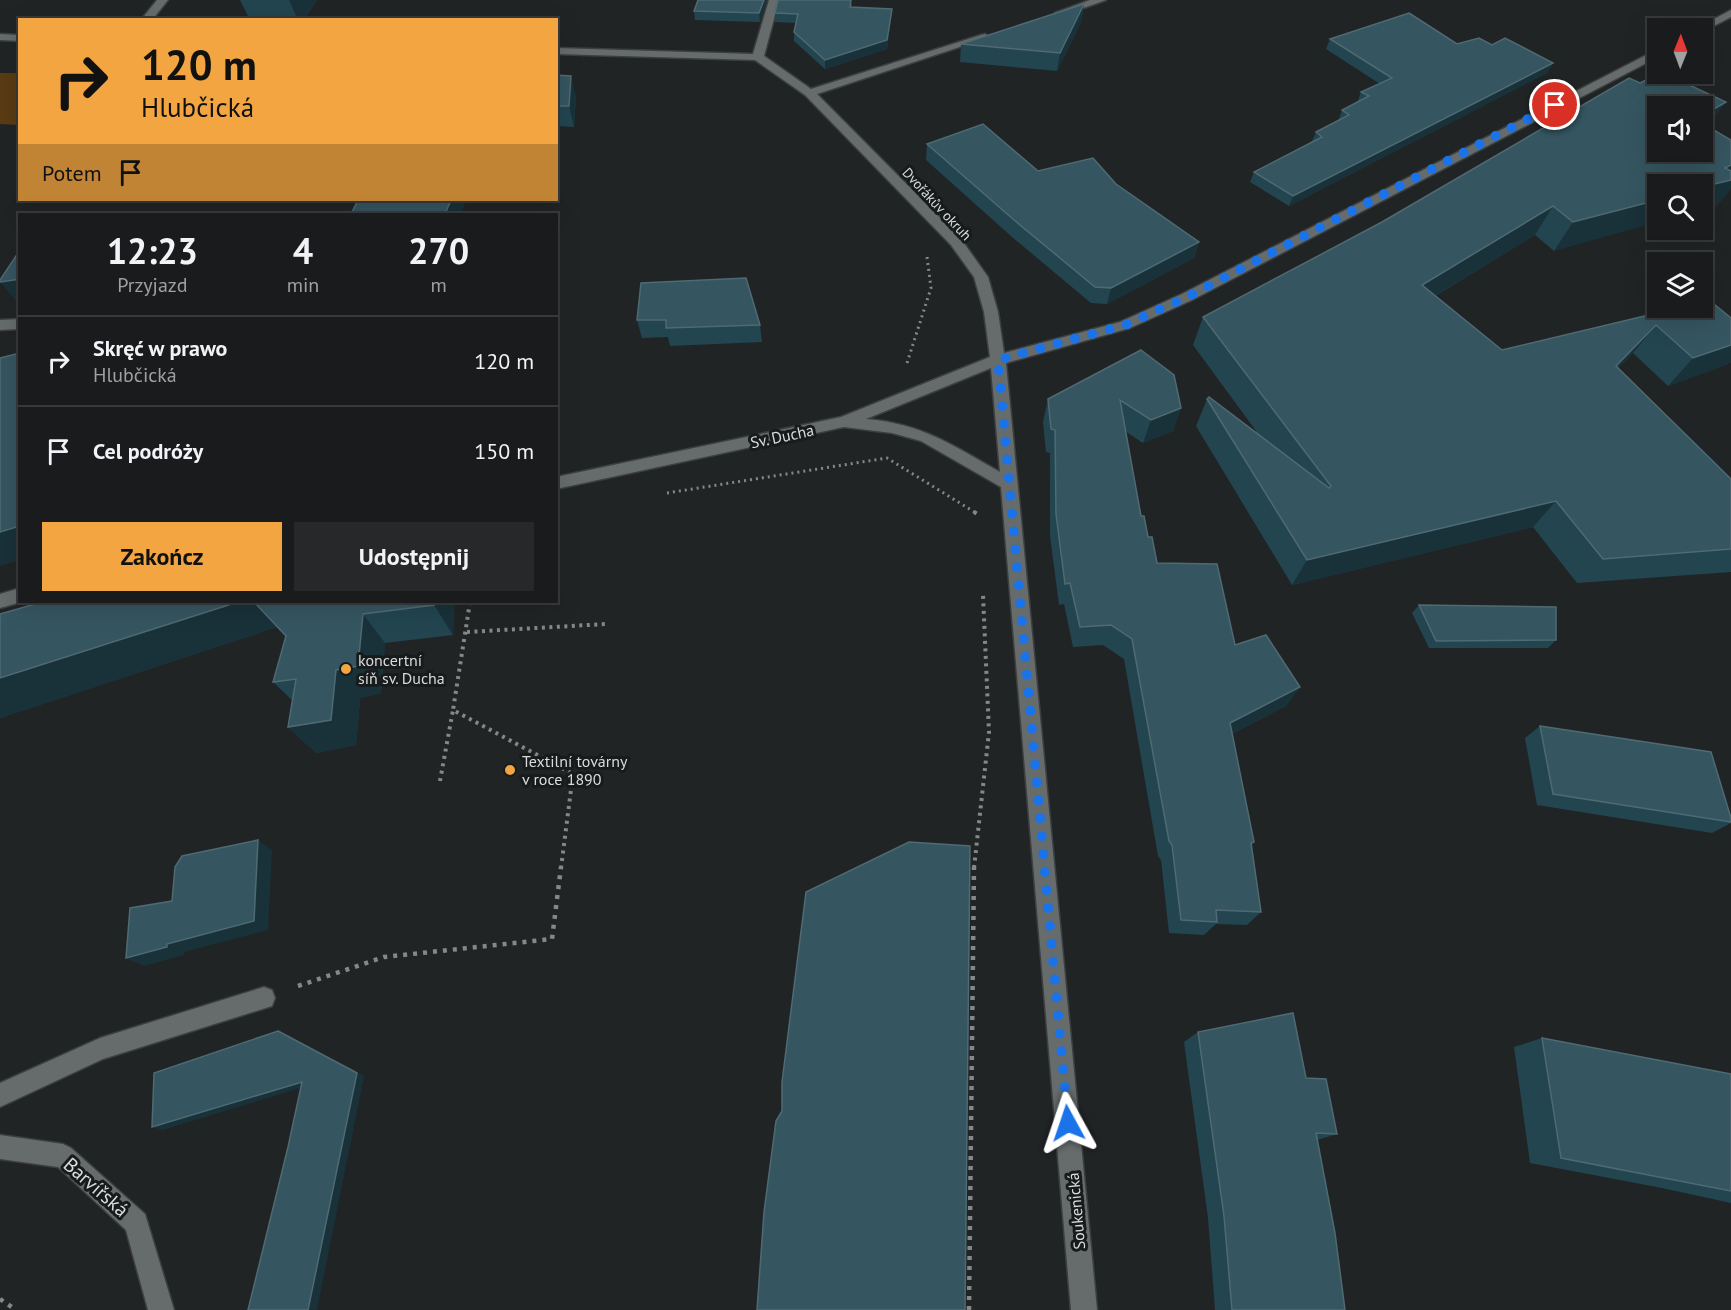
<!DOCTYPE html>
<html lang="pl">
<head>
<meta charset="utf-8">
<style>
	body { margin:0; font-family:"PT Sans",sans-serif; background:#262829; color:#f1f3f6; height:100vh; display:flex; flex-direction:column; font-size:22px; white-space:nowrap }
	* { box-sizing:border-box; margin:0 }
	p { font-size:20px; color:#9fa1a3 }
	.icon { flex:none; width:33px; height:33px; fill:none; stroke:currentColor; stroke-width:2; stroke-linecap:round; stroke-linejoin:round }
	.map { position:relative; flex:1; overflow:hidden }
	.side { position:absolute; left:18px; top:213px; width:540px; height:390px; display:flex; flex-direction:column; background:#191b1c; border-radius:0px; box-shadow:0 6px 24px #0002,0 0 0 2px #37393b }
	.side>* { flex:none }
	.top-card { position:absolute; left:18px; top:18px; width:540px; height:183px; border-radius:0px; box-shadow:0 6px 24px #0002,0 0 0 2px #37393b; background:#f2a541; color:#111; overflow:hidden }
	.needle { width:39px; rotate:1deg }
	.controls { position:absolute; left:1647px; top:18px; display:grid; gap:12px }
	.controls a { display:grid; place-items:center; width:66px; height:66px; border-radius:0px; background:#191b1c; box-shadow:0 6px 24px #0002,0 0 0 2px #37393b; font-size:30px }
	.pin { position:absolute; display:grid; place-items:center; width:51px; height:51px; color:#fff; margin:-26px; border:3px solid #fff; border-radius:50%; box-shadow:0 2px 6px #0007 }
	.me { position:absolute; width:66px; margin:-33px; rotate:355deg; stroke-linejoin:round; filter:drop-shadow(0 0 4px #0008) }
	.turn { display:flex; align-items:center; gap:21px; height:126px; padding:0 24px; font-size:27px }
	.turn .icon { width:78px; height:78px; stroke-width:2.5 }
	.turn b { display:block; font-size:42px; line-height:51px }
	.then { display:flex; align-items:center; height:57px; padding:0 24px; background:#0003; gap:12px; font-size:22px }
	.eta { display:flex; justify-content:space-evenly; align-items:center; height:102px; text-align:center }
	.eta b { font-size:36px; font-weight:700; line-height:42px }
	.cta { display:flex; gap:12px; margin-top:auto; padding:12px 24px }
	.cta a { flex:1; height:69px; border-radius:0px; background:#f2a541; color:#111; font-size:24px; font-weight:700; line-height:69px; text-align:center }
	.cta a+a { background:#262829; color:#f1f3f6 }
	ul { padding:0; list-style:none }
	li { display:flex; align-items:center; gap:18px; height:90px; padding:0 24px; border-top:2px solid #37393b }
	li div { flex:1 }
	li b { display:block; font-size:22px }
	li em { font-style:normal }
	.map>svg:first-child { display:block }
	.green { fill:#5a3b14 }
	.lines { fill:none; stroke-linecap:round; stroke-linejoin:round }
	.lane-casing { stroke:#3c3e3f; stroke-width:3 }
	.street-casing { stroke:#3c3e3f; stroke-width:3 }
	.path-far2 { stroke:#858889; stroke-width:3; stroke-dasharray:2 4; stroke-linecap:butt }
	.path-far1 { stroke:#858889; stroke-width:4; stroke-dasharray:3 4.5; stroke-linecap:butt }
	.path { stroke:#858889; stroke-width:4.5; stroke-dasharray:4 6; stroke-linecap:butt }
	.lane { fill:#666b6c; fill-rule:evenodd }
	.street { fill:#666b6c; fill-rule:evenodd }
	.wall { fill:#224550 }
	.shaded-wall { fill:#193139 }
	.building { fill:#355560; stroke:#4f6a73; stroke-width:1.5 }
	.route { stroke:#1a73e8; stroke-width:10; stroke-dasharray:0 18 }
	.poi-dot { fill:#f2a541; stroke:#171b1c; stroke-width:2 }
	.labels { text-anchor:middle; stroke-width:6; stroke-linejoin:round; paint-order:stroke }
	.far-street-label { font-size:14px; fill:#d9dbdc; stroke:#171b1c }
	.street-label { font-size:16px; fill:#d9dbdc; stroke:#171b1c }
	.poi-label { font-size:16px; fill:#d9dbdc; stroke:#171b1c; text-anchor:start }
	.near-street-label { font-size:20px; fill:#d9dbdc; stroke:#171b1c }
</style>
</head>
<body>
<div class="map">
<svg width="1731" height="1310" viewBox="0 0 1731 1310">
	<rect width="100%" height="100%" fill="#212425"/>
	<polygon class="green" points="0,73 19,73 19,125 0,124"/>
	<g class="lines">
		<defs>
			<g id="lane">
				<polygon points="157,0 168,0 152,20 141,20"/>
				<polygon points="264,987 272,990 275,998 272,1006 103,1059 0,1107 0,1083 100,1038"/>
			</g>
			<g id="street">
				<path d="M769,0H779L764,56L811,89L981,35L985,34L990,37L817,94L961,239L988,277L998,312L1004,353L1120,322L1182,294L1658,49V57L1192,300L1130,328L1006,363L1097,1310H1071L1001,487L921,441L892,433L844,427L556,489V477L841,417L990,357L984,312L974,277L951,245L805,95L755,60L556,54V48L753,54ZM991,368L1000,472C952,445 923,424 866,419Z"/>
				<polygon points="1090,0 1106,0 1064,15 1060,16 1055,13"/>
				<polygon points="1731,10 1731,17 1706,30 1697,28"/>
				<polygon points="0,34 20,35 20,41 0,40"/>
				<polygon points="20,319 20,329 0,330 0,320"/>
				<polygon points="20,588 20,602 22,602 0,608 0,594"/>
				<polygon points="0,1135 63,1144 71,1148 145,1214 174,1310 148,1310 126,1230 58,1167 0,1159"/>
			</g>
		</defs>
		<use href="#lane" class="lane-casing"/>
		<use href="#street" class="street-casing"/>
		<g class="path-far2">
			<polyline points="907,363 931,288 927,257"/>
			<polyline points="667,493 887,458 976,513"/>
		</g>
		<g class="path-far1">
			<polyline points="974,512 979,515"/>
			<polyline points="470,602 453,710 573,774 561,868"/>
			<polyline points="467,632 606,624"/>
			<polyline points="440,781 453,710"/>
			<polyline points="974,868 989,732 983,595"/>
		</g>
		<g class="path">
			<polyline points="298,986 384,957 552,939 561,867"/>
			<polyline points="0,1299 16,1310"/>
			<polyline points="969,1310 974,867"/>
		</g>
		<use href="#lane" class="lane"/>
		<use href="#street" class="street"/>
	</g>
	<g class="wall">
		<polygon points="240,0 317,0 304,20 250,20"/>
		<polygon points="767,0 760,22 695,20 694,11"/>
		<polygon points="852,4 852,7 892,9 891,18 887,49 825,69 794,41 794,32 796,23 775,22 775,13"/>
		<polygon points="1084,4 1081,22 1057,71 960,62 961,44"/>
		<polygon points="1330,39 1492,45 1553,63 1547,73 1289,206 1250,182 1254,172 1311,143 1316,132 1338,121 1342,110 1357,103 1361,92 1380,84 1326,49"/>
		<polygon points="556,75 576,96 574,127 556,126"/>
		<polygon points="1708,127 1717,206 1702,210 1702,184 1554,251 1535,235 1435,296 1502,350 1678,308 1731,318 1731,362 1728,364 1668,386 1633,353 1618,368 1731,479 1731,572 1577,583 1533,527 1292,585 1196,426 1207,399 1259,435 1193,345 1203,317"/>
		<polygon points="927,144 1038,171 1116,184 1199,242 1194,258 1107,304 1091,303 1012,237 926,160"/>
		<polygon points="641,283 760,325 762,342 670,346 668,337 642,338 637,320"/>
		<polygon points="1141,350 1181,408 1173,431 1143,443 1125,431 1141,516 1157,563 1235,645 1300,687 1286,706 1232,734 1254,842 1252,845 1261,912 1247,925 1216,924 1204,935 1169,933 1161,860 1158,856 1124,659 1103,645 1073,647 1064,604 1059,605 1050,536 1050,453 1046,452 1043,422 1048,399"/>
		<polygon points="454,602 453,635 385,643 381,693 360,698 356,745 316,753 288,727 293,701 273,682 286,636 277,627 0,718 0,614"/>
		<polygon points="1419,605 1556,640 1548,648 1429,648 1412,613"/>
		<polygon points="1540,726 1731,818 1731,823 1712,833 1537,805 1525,738"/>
		<polygon points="1198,1032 1306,1078 1337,1134 1317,1140 1345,1310 1215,1310 1208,1218 1184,1042"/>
		<polygon points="1542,1038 1731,1074 1731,1203 1662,1188 1530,1163 1514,1047"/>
	</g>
	<g class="shaded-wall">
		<polygon points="289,0 317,0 304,20 298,20"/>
		<polygon points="764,0 767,0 760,22 759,13"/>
		<polygon points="1084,4 1081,22 1057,71 1060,53"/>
		<polygon points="892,9 891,18 887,49 825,69 825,60"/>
		<polygon points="1553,63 1547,73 1289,206 1293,196"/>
		<polygon points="571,76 576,96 574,127 569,106"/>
		<polygon points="1726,102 1705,131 1702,132 1702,116"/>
		<polygon points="1731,165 1731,189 1717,206 1702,210 1702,187 1725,168"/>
		<polygon points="451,200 466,200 461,214 445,214"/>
		<polygon points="1658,200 1658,222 1554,251 1573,222"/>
		<polygon points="1553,206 1535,235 1406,313 1422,285"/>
		<polygon points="1199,242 1194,258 1107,304 1111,288"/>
		<polygon points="20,279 20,302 17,302 0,282"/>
		<polygon points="1656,325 1633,353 1593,394 1616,366"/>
		<polygon points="1731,345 1731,362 1728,364 1668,386 1693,358"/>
		<polygon points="1181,408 1173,431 1143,443 1151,420"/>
		<polygon points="1556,501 1533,527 1292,585 1307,560"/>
		<polygon points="20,526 20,560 0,566 0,532"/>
		<polygon points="238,602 254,602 277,627 0,718 0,678"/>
		<polygon points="434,602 454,602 453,635 434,605"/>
		<polygon points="363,614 385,643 381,693 360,698 356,745 316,753 288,727 336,670"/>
		<polygon points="1300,687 1286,706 1218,741 1230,723"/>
		<polygon points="258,840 272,850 268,930 184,952 184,955 144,966 126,958 167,944"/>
		<polygon points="278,1031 286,1035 364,1076 317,1310 308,1310 357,1073"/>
		<polygon points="302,1082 310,1085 163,1130 152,1127"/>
	</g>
	<g class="building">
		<polygon points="698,0 764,0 759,13 694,11"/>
		<polygon points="778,0 851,0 850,7 892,9 887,40 825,60 794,32 798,14 775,13"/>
		<polygon points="1084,4 1060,53 961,44"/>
		<polygon points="1409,13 1457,44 1479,38 1492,45 1505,38 1553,63 1293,196 1254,172 1322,137 1316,132 1349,115 1342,110 1369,96 1361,92 1392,78 1330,39"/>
		<polygon points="1658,74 1666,74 1726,102 1702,116 1702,106 1658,106 1658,152 1702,152 1702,123 1731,140 1731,165 1725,168 1731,171 1731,180 1702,187 1702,184 1658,184 1658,200 1573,222 1553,206 1422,285 1502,350 1678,308 1702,308 1702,302 1709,300 1731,318 1731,345 1693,358 1656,325 1616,366 1731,479 1731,549 1603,559 1556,501 1307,560 1207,399 1209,397 1329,488 1331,486 1203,317 1382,222 1629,78 1640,83"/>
		<polygon points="556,75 571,76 569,106 556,106"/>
		<polygon points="983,124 1038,171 1093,158 1116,184 1199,242 1111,288 1095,287 1014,220 927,144"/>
		<polygon points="358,200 451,200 445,214 351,214"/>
		<polygon points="20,250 20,279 0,282 0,280"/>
		<polygon points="746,278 760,325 666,328 666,320 637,320 641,283"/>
		<polygon points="1141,350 1174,375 1181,408 1151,420 1120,400 1141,516 1144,516 1148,537 1152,537 1157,563 1217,564 1235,645 1266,635 1300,687 1230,723 1254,842 1251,843 1261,912 1216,910 1217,922 1181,920 1172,845 1169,841 1132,639 1111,625 1080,627 1070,583 1065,584 1056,514 1055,430 1051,429 1048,399"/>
		<polygon points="20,353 20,526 0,532 0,358"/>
		<polygon points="42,602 238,602 0,678 0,614"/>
		<polygon points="254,602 434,602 434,605 363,614 358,666 336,670 331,720 288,727 296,679 273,682 286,636"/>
		<polygon points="1419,605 1556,607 1556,640 1436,641"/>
		<polygon points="1540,726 1711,752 1731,818 1731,822 1553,794"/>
		<polygon points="258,840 254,921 167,944 167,947 126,958 130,908 172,901 175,867 182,856"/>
		<polygon points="909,842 970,846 965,1310 757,1310 764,1212 776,1121 782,1111 782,1082 806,892"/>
		<polygon points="1293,1013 1306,1078 1326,1079 1337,1134 1316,1133 1335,1233 1345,1310 1232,1310 1224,1216 1198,1032"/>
		<polygon points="278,1031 357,1073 308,1310 248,1310 288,1147 302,1082 152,1127 154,1073"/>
		<polygon points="1542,1038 1731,1074 1731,1191 1561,1158"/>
	</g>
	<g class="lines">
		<polyline class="route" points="1068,1123 998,360 1125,325 1187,297 1555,105"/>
	</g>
	<g class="poi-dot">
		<circle cx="346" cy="669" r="6"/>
		<circle cx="510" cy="770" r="6"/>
	</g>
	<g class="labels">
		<g class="far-street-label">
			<text transform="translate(937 204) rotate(47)" y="5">Dvořákův okruh</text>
		</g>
		<g class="street-label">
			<text transform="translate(782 436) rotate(-12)" y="6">Sv. Ducha</text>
			<text transform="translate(1076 1211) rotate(-95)" y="6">Soukenická</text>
		</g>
		<g class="poi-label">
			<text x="358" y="666">koncertní<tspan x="358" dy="18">síň sv. Ducha</tspan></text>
			<text x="522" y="767">Textilní továrny<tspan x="522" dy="18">v roce 1890</tspan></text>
		</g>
		<g class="near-street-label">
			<text transform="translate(96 1187) rotate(41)" y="7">Barvířská</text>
		</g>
	</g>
</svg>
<div class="controls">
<a><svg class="needle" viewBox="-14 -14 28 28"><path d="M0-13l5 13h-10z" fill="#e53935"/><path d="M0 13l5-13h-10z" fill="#9fa1a3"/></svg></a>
<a><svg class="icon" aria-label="sound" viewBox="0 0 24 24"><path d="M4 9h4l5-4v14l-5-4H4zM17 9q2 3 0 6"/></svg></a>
<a><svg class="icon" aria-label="search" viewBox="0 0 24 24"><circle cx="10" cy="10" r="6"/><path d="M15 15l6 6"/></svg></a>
<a><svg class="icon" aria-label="layers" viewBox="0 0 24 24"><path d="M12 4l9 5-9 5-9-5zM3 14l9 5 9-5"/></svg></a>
</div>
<div class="pin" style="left:1555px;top:105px;background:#d93025"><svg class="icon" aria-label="arrive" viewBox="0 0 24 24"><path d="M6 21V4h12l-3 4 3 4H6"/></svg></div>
<svg class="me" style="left:1068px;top:1123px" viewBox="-20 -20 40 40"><path d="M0-17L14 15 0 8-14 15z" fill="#1a73e8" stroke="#fff" stroke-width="4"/></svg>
<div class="top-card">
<div class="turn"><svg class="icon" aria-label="right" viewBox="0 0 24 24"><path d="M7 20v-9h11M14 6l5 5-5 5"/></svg><div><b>120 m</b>Hlubčická</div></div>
<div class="then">Potem<svg class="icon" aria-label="arrive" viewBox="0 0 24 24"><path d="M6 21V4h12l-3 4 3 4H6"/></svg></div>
</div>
<section class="side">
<div class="eta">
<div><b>12:23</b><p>Przyjazd</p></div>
<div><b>4</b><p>min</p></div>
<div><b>270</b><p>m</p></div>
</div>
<ul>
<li><svg class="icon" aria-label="right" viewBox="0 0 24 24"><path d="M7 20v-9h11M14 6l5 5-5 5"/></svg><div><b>Skręć w prawo</b><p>Hlubčická</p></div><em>120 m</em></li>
<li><svg class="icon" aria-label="arrive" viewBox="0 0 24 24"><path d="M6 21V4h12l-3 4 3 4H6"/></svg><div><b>Cel podróży</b></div><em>150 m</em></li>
</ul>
<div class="cta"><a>Zakończ</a><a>Udostępnij</a></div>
</section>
</div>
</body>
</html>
